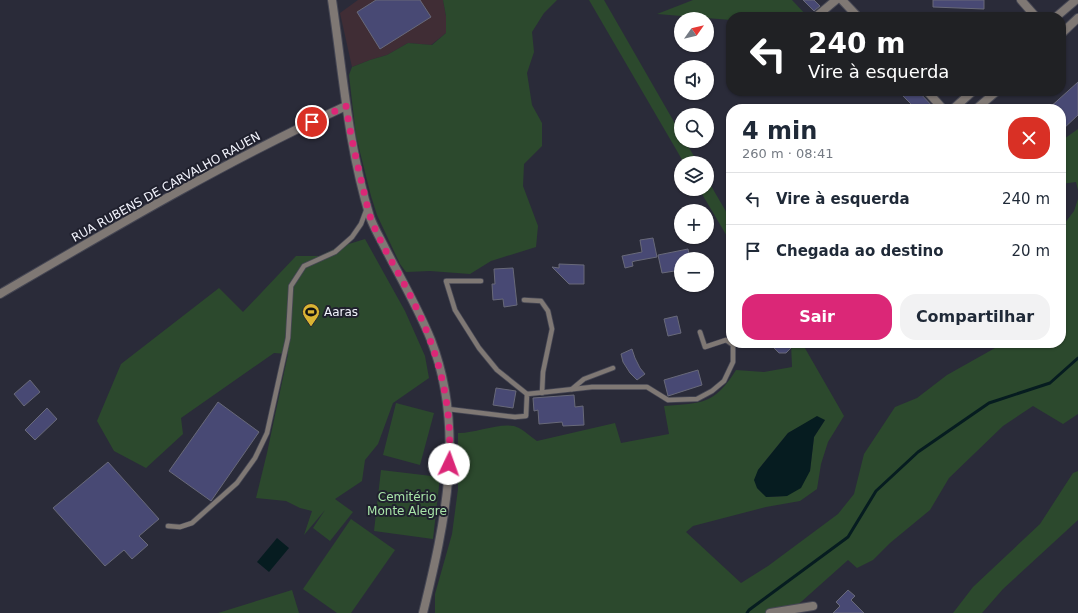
<!DOCTYPE html>
<html lang="pt">
<head>
<meta charset="utf-8">
<style>
	body { margin:0; font-family:"DejaVu Sans",sans-serif; background:#f2f2f3; color:#1f2937; height:100vh; display:flex; flex-direction:column; font-size:15px; white-space:nowrap }
	* { box-sizing:border-box; margin:0 }
	p { font-size:13px; color:#747a83 }
	.icon { flex:none; width:22px; height:22px; fill:none; stroke:currentColor; stroke-width:2; stroke-linecap:round; stroke-linejoin:round }
	.map { position:relative; flex:1; overflow:hidden }
	.details { position:absolute; left:726px; top:104px; width:340px; height:244px; display:flex; flex-direction:column; background:#fff; border-radius:16px; box-shadow:0 1px 3px #0004 }
	.details>* { flex:none }
	.banner { position:absolute; left:726px; top:12px; width:340px; height:84px; border-radius:16px; box-shadow:0 1px 3px #0004; background:#202124; color:#fff; overflow:hidden }
	.needle { width:26px; rotate:56deg }
	.buttons { position:absolute; left:674px; top:12px; display:grid; gap:8px }
	.buttons a { display:grid; place-items:center; width:40px; height:40px; border-radius:50%; background:#fff; box-shadow:0 1px 3px #0004; font-size:20px }
	.pin { position:absolute; display:grid; place-items:center; width:34px; height:34px; color:#fff; margin:-17px; border:2px solid #fff; border-radius:50%; box-shadow:0 1px 4px #0007 }
	.me { position:absolute; width:44px; margin:-22px; rotate:3deg; stroke-linejoin:round; filter:drop-shadow(0 0 3px #0008) }
	.turn { display:flex; align-items:center; gap:14px; height:84px; padding:0 16px; font-size:18px }
	.turn .icon { width:52px; height:52px; stroke-width:2.5 }
	.turn b { display:block; font-size:28px; line-height:34px }
	.round { display:grid; place-items:center; flex:none; width:42px; height:42px; border-radius:16px; background:#f2f2f3 }
	.head { display:flex; align-items:center; justify-content:space-between; height:68px; padding:0 16px }
	h1 { font-size:24px; font-weight:600; line-height:30px }
	.action { display:flex; gap:8px; margin-top:auto; padding:8px 16px }
	.action a { flex:1; height:46px; border-radius:16px; background:#db2777; color:#fff; font-size:16px; font-weight:600; line-height:46px; text-align:center }
	.action a+a { background:#f2f2f3; color:#1f2937 }
	ul { padding:0; list-style:none }
	li { display:flex; align-items:center; gap:12px; height:52px; padding:0 16px; border-top:1px solid #e0e1e3 }
	li div { flex:1 }
	li b { display:block; font-size:15px }
	li em { font-style:normal }
	.map>svg:first-child { display:block }
	.industrial { fill:#402d35 }
	.green { fill:#2c492d; fill-rule:evenodd }
	.water { fill:#061c20 }
	.lines { fill:none; stroke-linecap:round; stroke-linejoin:round }
	.stream { stroke:#061c20; stroke-width:3 }
	.building { fill:#484974; stroke:#686979 }
	.service-casing { stroke:#464754; stroke-width:6 }
	.minor-casing { stroke:#464754; stroke-width:10 }
	.tertiary-casing { stroke:#464754; stroke-width:10 }
	.service { stroke:#7f7874; stroke-width:4.5 }
	.minor { stroke:#7f7874; stroke-width:8 }
	.tertiary { stroke:#7f7874; stroke-width:8 }
	.route { stroke:#db2777; stroke-width:7; stroke-dasharray:0 12.6 }
	.labels { text-anchor:middle; stroke-width:4; stroke-linejoin:round; paint-order:stroke }
	.street-label { font-size:12px; fill:#f3f4fd; stroke:#20212e }
	.poi-label { font-size:12px; fill:#f3f4fd; stroke:#20212e; text-anchor:start }
	.park-label { font-size:12px; fill:#a8e4a8; stroke:#20212e }
</style>
</head>
<body>
<div class="map">
<svg width="1078" height="613" viewBox="0 0 1078 613">
	<rect width="100%" height="100%" fill="#2a2b39"/>
	<polygon class="industrial" points="358,0 443,0 446,16 446,33 431,45 408,43 387,55 370,60 352,67 340,13"/>
	<g class="green">
		<polygon points="443,0 557,0 544,13 532,32 534,52 527,73 532,105 542,123 542,146 524,164 523,186 538,226 536,247 491,261 470,274 430,271 406,272 400,264 377,215 371,196 356,136 349,75 352,67 370,60 387,55 408,43 432,45 446,33 446,16"/>
		<polygon points="589,0 604,0 681,134 681,141 685,141 698,163 684,163"/>
		<polygon points="693,0 792,0 808,17 731,17 731,20 657,14"/>
		<polygon points="1078,129 1078,190 1076,182 1061,184 1061,141"/>
		<polygon points="707,179 731,220 731,243 699,189 707,189"/>
		<path d="M1078,199V414L1063,424L1033,406L1003,426L949,478L930,510L890,543L873,560L857,568L848,560L792,610L771,613H435V594L452,534L458,489V433C474,434 505,420 519,428C525,431 531,437 537,441L615,423L621,443L669,434L664,406C702,403 714,405 736,370L764,372L792,367L791,343H802L844,416L828,442L821,464L817,489L800,501L766,507L693,526L686,532L741,583L768,566L838,514L854,494L864,454L895,407L917,398L947,375L995,348L1016,343H1061V228L1074,211ZM825,420L814,437L810,471L787,496L767,497L757,488L758,470L788,433L801,426Z"/>
		<polygon points="365,239 405,311 425,356 429,378 393,403 378,444 365,460 362,481 335,499 353,512 330,541 313,528 325,510 304,535 312,511 300,508 286,501 256,498 267,453 288,354 274,353 181,418 183,434 146,468 114,451 97,421 121,364 219,288 243,312 296,256 319,256 336,248"/>
		<polygon points="396,403 434,413 420,465 383,455"/>
		<polygon points="381,470 440,477 433,539 374,531"/>
		<polygon points="1078,471 1078,520 1003,589 982,613 953,613 973,587 1040,524 1073,473"/>
		<polygon points="351,519 395,550 351,613 337,613 303,589"/>
		<polygon points="292,590 299,613 218,613"/>
	</g>
	<g class="water">
		<polygon points="817,416 825,420 814,437 810,471 801,488 787,496 766,497 757,488 754,480 758,470 788,433"/>
		<polygon points="277,538 289,548 269,572 257,562"/>
	</g>
	<g class="lines">
		<polyline class="stream" points="747,613 749,610 848,537 876,491 918,452 989,403 1050,383 1078,358"/>
	</g>
	<g class="building">
		<polygon points="376,0 420,0 431,17 380,49 357,12"/>
		<polygon points="803,0 814,0 820,6 814,11"/>
		<polygon points="933,0 984,0 984,9 933,7"/>
		<polygon points="1078,82 1078,115 1061,131 1061,109 1048,109"/>
		<polygon points="898,91 918,91 935,109 916,109"/>
		<polygon points="653,238 657,257 635,261 632,262 633,266 625,268 622,256 642,252 640,240"/>
		<polygon points="688,249 690,259 681,259 681,270 662,273 658,255"/>
		<polygon points="559,264 584,265 584,284 569,284 552,267 559,268"/>
		<polygon points="513,268 517,305 504,307 503,299 493,300 492,284 495,284 494,269"/>
		<polygon points="677,316 681,333 668,336 664,319"/>
		<polygon points="769,343 796,343 786,353 779,353"/>
		<polygon points="632,349 635,358 640,368 645,374 637,380 630,373 623,362 621,354"/>
		<polygon points="698,370 702,385 668,396 664,380"/>
		<polygon points="30,380 40,392 24,406 14,394"/>
		<polygon points="496,388 516,391 513,408 493,405"/>
		<polygon points="574,395 575,407 583,406 584,425 563,426 562,422 539,424 538,410 534,411 533,398"/>
		<polygon points="218,402 259,432 211,501 169,471"/>
		<polygon points="47,408 57,419 35,440 25,430"/>
		<polygon points="108,462 159,519 139,536 148,545 132,559 124,550 105,566 53,508"/>
		<polygon points="848,590 855,596 851,600 864,613 833,613 840,606 836,602"/>
	</g>
	<g class="lines">
		<defs>
			<g id="service">
				<polyline points="481,281 446,281 455,310 479,348 497,370 527,394"/>
				<polyline points="524,300 541,301 548,311 552,329 543,372 542,393"/>
				<polyline points="572,389 584,379 613,368"/>
				<polyline points="448,409 515,417 526,416 527,394 547,392 592,387 647,387 668,400 697,399 712,391 724,381 733,362 733,345 726,340 705,347 700,332"/>
				<polyline points="168,526 180,527 192,523 237,483 255,458 267,433 288,338 291,286 304,266 335,252 352,237 361,224 367,208"/>
			</g>
			<g id="minor">
				<polyline points="842,0 858,17"/>
				<polyline points="1021,0 1036,17"/>
				<polyline points="818,15 836,0"/>
				<polyline points="876,17 892,17"/>
				<polyline points="1056,17 1076,0"/>
				<polyline points="1061,34 1078,18"/>
				<polyline points="927,91 943,109"/>
				<polyline points="953,109 973,91"/>
				<polyline points="976,109 997,91"/>
				<path d="M0,294C113,228 226,161 346,106"/>
				<polyline points="770,613 813,606"/>
			</g>
			<path id="tertiary" d="M332,0C343,73 348,146 370,217C374,228 380,238 385,248C401,279 418,308 431,340C466,430 445,523 423,613"/>
		</defs>
		<use href="#service" class="service-casing"/>
		<use href="#minor" class="minor-casing"/>
		<use href="#tertiary" class="tertiary-casing"/>
		<use href="#service" class="service"/>
		<use href="#minor" class="minor"/>
		<use href="#tertiary" class="tertiary"/>
	</g>
	<g class="lines">
		<path class="route" d="M312,122L346,106C350,133 356,158 362,184C365,195 367,208 371,219C382,248 400,274 414,303C439,354 453,406 449,464"/>
	</g>
	<defs>
		<symbol id="stadium-pin" viewBox="-11 -11 22 30"><path d="M0 17L-7.5 6A9.5 9.5 0 1 1 7.5 6Z" fill="#dab333" stroke="#20212e"/><path d="M0-5a6.5 5 0 1 0 0 10a6.5 5 0 1 0 0-10ZM-3.5-1.8h7v3.6h-7Z" fill="#111"/></symbol>
	</defs>
	<g fill-rule="evenodd">
		<use href="#stadium-pin" x="301" y="302" width="20" height="27"/>
	</g>
	<g class="labels">
		<g class="street-label">
			<text transform="translate(166 187) rotate(-29)" y="4">RUA RUBENS DE CARVALHO RAUEN</text>
		</g>
		<g class="poi-label">
			<text x="324" y="316">Aaras</text>
		</g>
		<g class="park-label">
			<text x="407" y="501">Cemitério<tspan x="407" dy="14">Monte Alegre</tspan></text>
		</g>
	</g>
</svg>
<div class="buttons">
<a><svg class="needle" viewBox="-14 -14 28 28"><path d="M0-13l5 13h-10z" fill="#e53935"/><path d="M0 13l5-13h-10z" fill="#747a83"/></svg></a>
<a><svg class="icon" aria-label="sound" viewBox="0 0 24 24"><path d="M4 9h4l5-4v14l-5-4H4zM17 9q2 3 0 6"/></svg></a>
<a><svg class="icon" aria-label="search" viewBox="0 0 24 24"><circle cx="10" cy="10" r="6"/><path d="M15 15l6 6"/></svg></a>
<a><svg class="icon" aria-label="layers" viewBox="0 0 24 24"><path d="M12 4l9 5-9 5-9-5zM3 14l9 5 9-5"/></svg></a>
<a>+</a>
<a>−</a>
</div>
<div class="pin" style="left:312px;top:122px;background:#d93025"><svg class="icon" aria-label="arrive" viewBox="0 0 24 24"><path d="M6 21V4h12l-3 4 3 4H6"/></svg></div>
<svg class="me" style="left:449px;top:464px" viewBox="-20 -20 40 40"><circle r="19" fill="#fff"/><path d="M0-13L10 11 0 6-10 11z" fill="#db2777"/></svg>
<div class="banner">
<div class="turn"><svg class="icon" aria-label="left" viewBox="0 0 24 24"><path d="M17 20v-9H6M10 6l-5 5 5 5"/></svg><div><b>240 m</b>Vire à esquerda</div></div>
</div>
<section class="details">
<div class="head"><div><h1>4 min</h1><p>260 m · 08:41</p></div><a class="round" style="background:#d93025;color:#fff"><svg class="icon" aria-label="close" viewBox="0 0 24 24"><path d="M6 6l12 12M18 6L6 18"/></svg></a></div>
<ul>
<li><svg class="icon" aria-label="left" viewBox="0 0 24 24"><path d="M17 20v-9H6M10 6l-5 5 5 5"/></svg><div><b>Vire à esquerda</b></div><em>240 m</em></li>
<li><svg class="icon" aria-label="arrive" viewBox="0 0 24 24"><path d="M6 21V4h12l-3 4 3 4H6"/></svg><div><b>Chegada ao destino</b></div><em>20 m</em></li>
</ul>
<div class="action"><a>Sair</a><a>Compartilhar</a></div>
</section>
</div>
</body>
</html>
